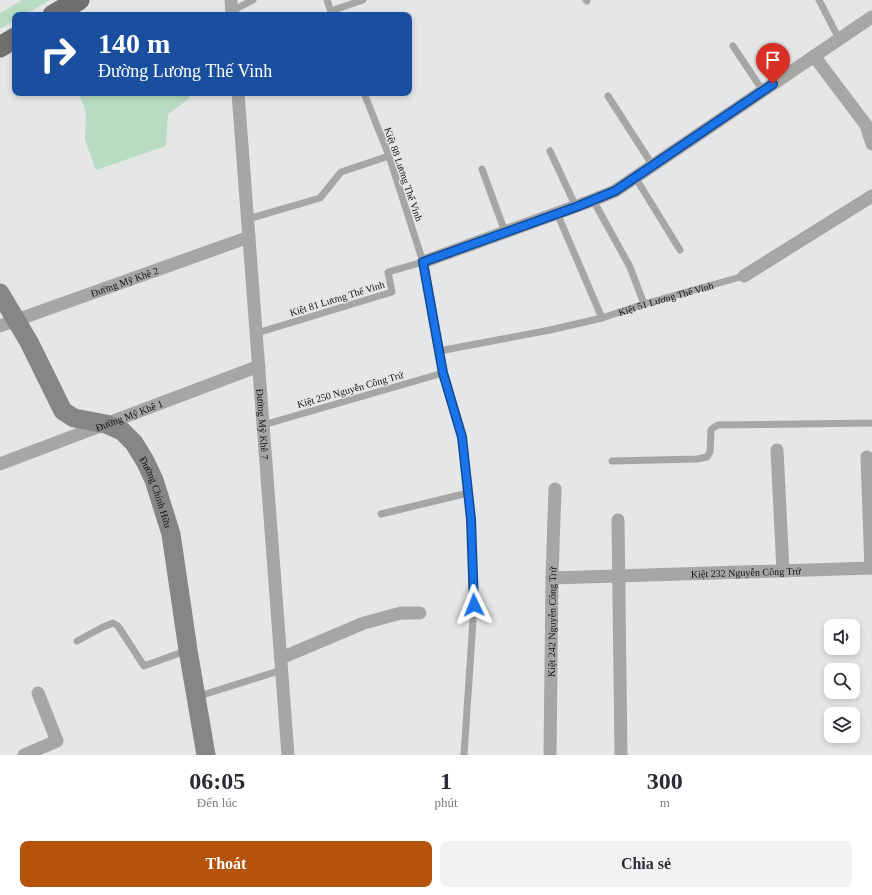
<!DOCTYPE html>
<html lang="vi">
<head>
<meta charset="utf-8">
<style>
	body { margin:0; font-family:"Times New Roman",serif; background:#f2f2f3; color:#2b2b33; height:100vh; display:flex; flex-direction:column; font-size:15px; white-space:nowrap }
	* { box-sizing:border-box; margin:0 }
	p { font-size:13px; color:#7c7c81 }
	.icon { flex:none; width:22px; height:22px; fill:none; stroke:currentColor; stroke-width:2; stroke-linecap:round; stroke-linejoin:round }
	.map { position:relative; height:755px; overflow:hidden }
	.details { display:flex; flex-direction:column; background:#fff; flex:1 }
	.details>* { flex:none }
	.guide { position:absolute; left:12px; top:12px; width:400px; height:84px; border-radius:8px; box-shadow:0 2px 6px #0003; background:#1a4fa0; color:#fff; overflow:hidden }
	.fabs { position:absolute; left:824px; top:619px; display:grid; gap:8px }
	.fabs a { display:grid; place-items:center; width:36px; height:36px; border-radius:8px; background:#fff; box-shadow:0 2px 6px #0003; font-size:20px }
	.pin { position:absolute; display:grid; place-items:center; width:34px; height:34px; color:#fff; margin:-41px -17px; border-radius:50% 50% 50% 0; rotate:-45deg; box-shadow:0 0 4px #0007 }
	.pin .icon { rotate:45deg }
	.me { position:absolute; width:44px; margin:-22px; rotate:358deg; stroke-linejoin:round; filter:drop-shadow(0 0 3px #0008) }
	.turn { display:flex; align-items:center; gap:14px; height:84px; padding:0 20px; font-size:18px }
	.turn .icon { width:52px; height:52px; stroke-width:2.5 }
	.turn b { display:block; font-size:28px; line-height:34px }
	.eta { display:flex; justify-content:space-evenly; align-items:center; height:68px; text-align:center }
	.eta b { font-size:24px; font-weight:800; line-height:28px }
	.action { display:flex; gap:8px; margin-top:auto; padding:8px 20px }
	.action a { flex:1; height:46px; border-radius:8px; background:#b45309; color:#fff; font-size:16px; font-weight:800; line-height:46px; text-align:center }
	.action a+a { background:#f2f2f3; color:#2b2b33 }
	.map>svg:first-child { display:block }
	.green { fill:#b8dcc2 }
	.lines { fill:none; stroke-linecap:round; stroke-linejoin:round }
	.lane { stroke:#a6a6a5; stroke-width:7 }
	.street { stroke:#a6a6a5; stroke-width:13 }
	.secondary { stroke:#878686; stroke-width:19 }
	.primary { stroke:#71706f; stroke-width:21 }
	.route-casing { stroke:#114b97; stroke-width:10 }
	.route { stroke:#1a73e8; stroke-width:7 }
	.labels { text-anchor:middle; stroke-width:3; stroke-linejoin:round; paint-order:stroke }
	.street-label { font-size:10px; fill:#111; stroke:#e5e6e7 }
</style>
</head>
<body>
<div class="map">
<svg width="872" height="755" viewBox="0 0 872 755">
	<rect width="100%" height="100%" fill="#e5e6e7"/>
	<g class="green">
		<polygon points="22,0 50,0 24,15 15,15 15,20 0,29 0,13"/>
		<polygon points="79,93 188,93 190,98 168,114 166,146 96,170 85,140 86,112"/>
	</g>
	<g class="lines">
		<g class="lane">
			<polyline points="327,0 332,15"/>
			<polyline points="586,0 587,1"/>
			<polyline points="819,0 839,39"/>
			<polyline points="232,11 253,0"/>
			<polyline points="331,11 363,0"/>
			<polyline points="733,46 763,91"/>
			<polyline points="364,93 389,156 423,262 443,373 462,437 471,519 474,605 464,755"/>
			<polyline points="608,96 653,166"/>
			<polyline points="550,151 576,207"/>
			<polyline points="482,169 505,232"/>
			<polyline points="635,177 680,250"/>
			<polyline points="593,200 630,267 644,304"/>
			<polyline points="557,213 602,318"/>
			<polyline points="248,219 320,198 341,172 389,156"/>
			<polyline points="257,333 392,292 388,272 423,262"/>
			<path id="s1" d="M439,351L550,330L602,318L644,304L744,276"/>
			<polyline points="263,425 443,373"/>
			<polyline points="612,461 697,459 707,457 710,452 711,430 713,428 718,425 872,423"/>
			<polyline points="381,514 468,493"/>
			<polyline points="77,641 103,627 113,623 118,626 144,666 188,650"/>
			<polyline points="196,697 282,670"/>
		</g>
		<g class="street">
			<polyline points="231,0 232,15"/>
			<polyline points="814,56 866,125 872,144"/>
			<path id="s2" d="M238,93L288,755"/>
			<polyline points="423,262 593,200 615,191 872,17"/>
			<polyline points="744,276 872,196"/>
			<path id="s3" d="M0,326L249,237"/>
			<polyline points="777,450 783,571"/>
			<polyline points="867,457 871,568"/>
			<path id="s4" d="M0,464L259,366"/>
			<polyline points="618,520 621,755"/>
			<path id="s5" d="M552,578L872,568"/>
			<polyline points="281,658 364,623 401,613 420,613"/>
			<polyline points="24,755 57,741 38,693"/>
			<path id="s6" d="M550,755L552,578L555,489"/>
		</g>
		<path class="secondary" id="s7" d="M0,293L29,342L63,411L74,418L106,424L122,431L134,443L145,461L154,480L171,534L188,650L206,755"/>
		<g class="primary">
			<polyline points="53,15 79,0"/>
			<polyline points="0,47 15,38"/>
		</g>
	</g>
	<g class="lines">
		<defs>
			<polyline id="route" points="474,605 471,519 462,437 443,373 423,262 576,207 615,191 773,84"/>
		</defs>
		<use href="#route" class="route-casing"/>
		<use href="#route" class="route"/>
	</g>
	<g class="labels">
		<g class="street-label">
			<text transform="translate(404 174) rotate(71)" y="4">Kiệt 88 Lương Thế Vinh</text>
			<text dy="4" stroke="none"><textPath href="#s3" startOffset="132">Đường Mỹ Khê 2</textPath></text>
			<text transform="translate(337 298) rotate(-17)" y="4">Kiệt 81 Lương Thế Vinh</text>
			<text dy="4" stroke="none"><textPath href="#s1" startOffset="233">Kiệt 51 Lương Thế Vinh</textPath></text>
			<text transform="translate(350 389) rotate(-16)" y="4">Kiệt 250 Nguyễn Công Trứ</text>
			<text dy="4" stroke="none"><textPath href="#s4" startOffset="138">Đường Mỹ Khê 1</textPath></text>
			<text dy="4" stroke="none"><textPath href="#s2" startOffset="332">Đường Mỹ Khê 7</textPath></text>
			<text dy="4" stroke="none"><textPath href="#s7" startOffset="268">Đường Chính Hữu</textPath></text>
			<text dy="4" stroke="none"><textPath href="#s5" startOffset="194">Kiệt 232 Nguyễn Công Trứ</textPath></text>
			<text dy="4" stroke="none"><textPath href="#s6" startOffset="133">Kiệt 242 Nguyễn Công Trứ</textPath></text>
		</g>
	</g>
</svg>
<div class="fabs">
<a><svg class="icon" aria-label="sound" viewBox="0 0 24 24"><path d="M4 9h4l5-4v14l-5-4H4zM17 9q2 3 0 6"/></svg></a>
<a><svg class="icon" aria-label="search" viewBox="0 0 24 24"><circle cx="10" cy="10" r="6"/><path d="M15 15l6 6"/></svg></a>
<a><svg class="icon" aria-label="layers" viewBox="0 0 24 24"><path d="M12 4l9 5-9 5-9-5zM3 14l9 5 9-5"/></svg></a>
</div>
<div class="pin" style="left:773px;top:84px;background:#d93025"><svg class="icon" aria-label="arrive" viewBox="0 0 24 24"><path d="M6 21V4h12l-3 4 3 4H6"/></svg></div>
<svg class="me" style="left:474px;top:605px" viewBox="-20 -20 40 40"><path d="M0-17L14 15 0 8-14 15z" fill="#1a73e8" stroke="#fff" stroke-width="4"/></svg>
<div class="guide">
<div class="turn"><svg class="icon" aria-label="right" viewBox="0 0 24 24"><path d="M7 20v-9h11M14 6l5 5-5 5"/></svg><div><b>140 m</b>Đường Lương Thế Vinh</div></div>
</div>
</div>
<section class="details">
<div class="eta">
<div><b>06:05</b><p>Đến lúc</p></div>
<div><b>1</b><p>phút</p></div>
<div><b>300</b><p>m</p></div>
</div>
<div class="action"><a>Thoát</a><a>Chia sẻ</a></div>
</section>
</body>
</html>
